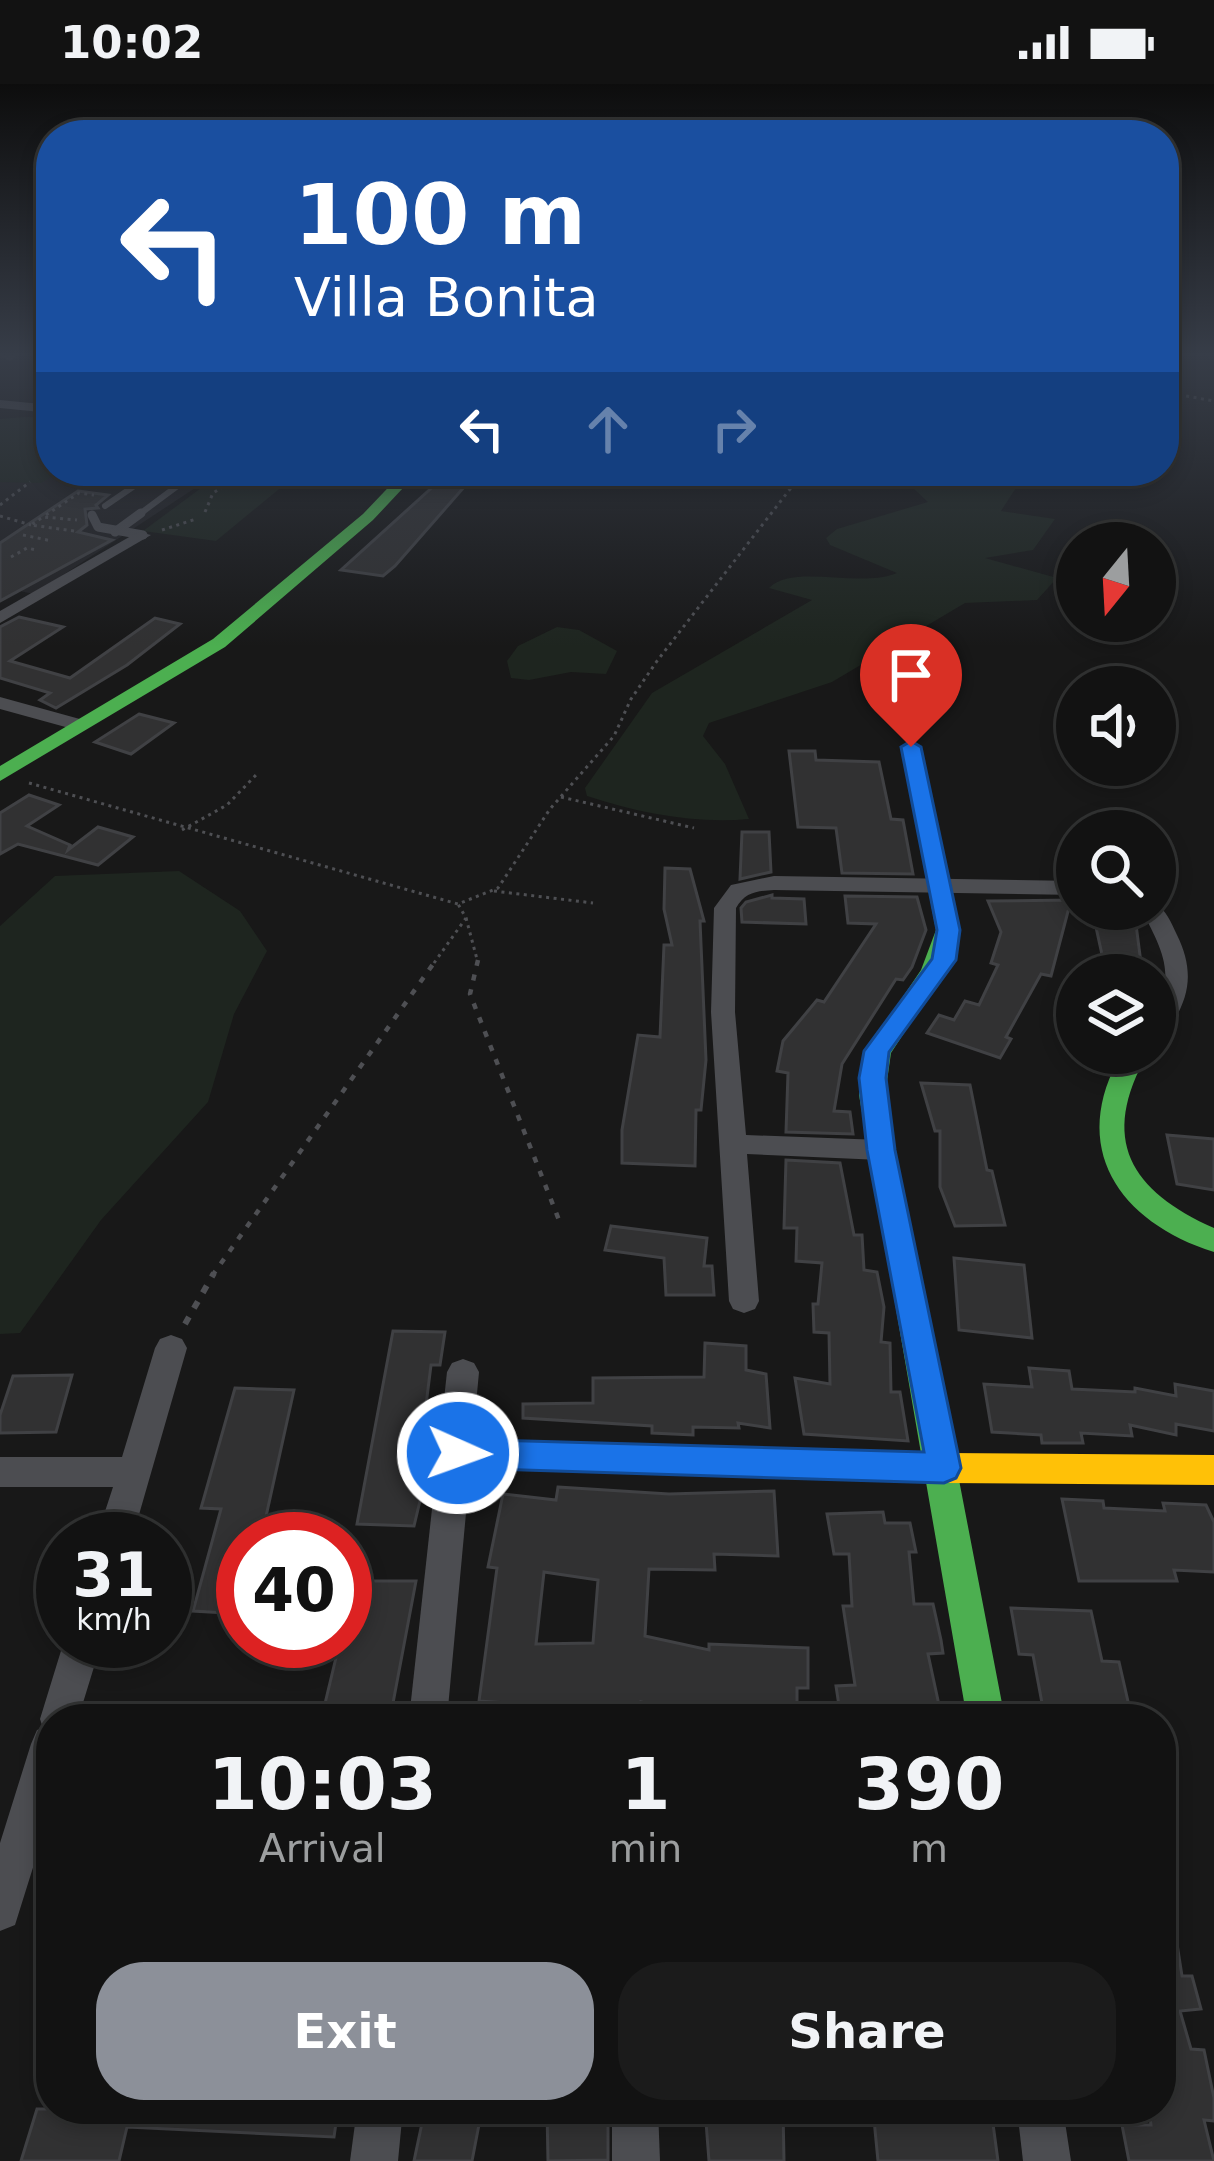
<!DOCTYPE html>
<html lang="en">
<head>
<meta charset="utf-8">
<style>
	body { margin:0; font-family:"DejaVu Sans",sans-serif; background:#1b1b1b; color:#f1f3f6; height:100vh; display:flex; flex-direction:column; font-size:45px; white-space:nowrap }
	* { box-sizing:border-box; margin:0 }
	p { font-size:39px; color:#9c9e9f }
	.icon { flex:none; width:66px; height:66px; fill:none; stroke:currentColor; stroke-width:2; stroke-linecap:round; stroke-linejoin:round }
	.map { position:relative; flex:1; overflow:hidden }
	.side { position:absolute; left:36px; top:1620px; width:1140px; height:420px; display:flex; flex-direction:column; background:#121212; border-radius:48px; box-shadow:0 6px 18px #0003,0 0 0 3px #313232 }
	.side>* { flex:none }
	.top-card { position:absolute; left:36px; top:36px; width:1143px; height:366px; border-radius:48px; box-shadow:0 6px 18px #0003,0 0 0 3px #313232; background:#1a4fa0; color:#fff; overflow:hidden }
	.needle { width:78px; rotate:198deg }
	.controls { position:absolute; left:1056px; top:438px; display:grid; gap:24px }
	.controls a { display:grid; place-items:center; width:120px; height:120px; border-radius:50%; background:#121212; box-shadow:0 6px 18px #0003,0 0 0 3px #313232; font-size:60px }
	.speed { position:absolute; left:36px; top:1428px; display:flex; gap:24px; font-size:60px; font-weight:700; text-align:center }
	.speed>* { display:grid; place-content:center; width:156px; height:156px; border-radius:50%; background:#121212; box-shadow:0 6px 18px #0003,0 0 0 3px #313232; line-height:1 }
	.speed small { font-size:30px; font-weight:400 }
	.speed .limit { border:18px solid #d22; background:#fff; color:#111 }
	.pin { position:absolute; display:grid; place-items:center; width:102px; height:102px; color:#fff; margin:-123px -51px; border-radius:50% 50% 50% 0; rotate:-45deg; box-shadow:0 0 12px #0007 }
	.pin .icon { rotate:45deg }
	.me { position:absolute; width:132px; margin:-66px; rotate:92deg; stroke-linejoin:round; filter:drop-shadow(0 0 9px #0008) }
	.turn { display:flex; align-items:center; gap:42px; height:252px; padding:0 60px; font-size:54px }
	.turn .icon { width:156px; height:156px; stroke-width:2.5 }
	.turn b { display:block; font-size:84px; line-height:102px }
	.lanes { display:flex; align-items:center; height:114px; padding:0 60px; background:#0003; justify-content:center; gap:60px; direction:ltr }
	.lanes .off { opacity:.35 }
	.eta { display:flex; justify-content:space-evenly; align-items:center; height:204px; text-align:center }
	.eta b { font-size:72px; font-weight:700; line-height:84px }
	.button { display:flex; gap:24px; margin-top:auto; padding:24px 60px }
	.button a { flex:1; height:138px; border-radius:48px; background:#8c9099; color:#fff; font-size:48px; font-weight:700; line-height:138px; text-align:center }
	.button a+a { background:#1b1b1b; color:#f1f3f6 }
	.status { display:flex; justify-content:space-between; align-items:center; height:84px; padding:0 60px; background:#121212; direction:ltr }
	.status svg { height:33px; fill:currentColor }
	.map>svg:first-child { display:block }
	.built { fill:#222224 }
	.green { fill:#1e251f }
	.building { fill:#313132; stroke:#404144; stroke-width:3; fill-rule:evenodd }
	.lines { fill:none; stroke-linecap:round; stroke-linejoin:round }
	.path-far2 { stroke:#4e4f53; stroke-width:3; stroke-dasharray:3 4.5; stroke-linecap:butt }
	.path-far1 { stroke:#4e4f53; stroke-width:4.5; stroke-dasharray:6 9; stroke-linecap:butt }
	.path { stroke:#4e4f53; stroke-width:6; stroke-dasharray:8 10; stroke-linecap:butt }
	.lane-far1 { stroke:#4c4d51; stroke-width:6 }
	.lane { stroke:#4c4d51; stroke-width:9 }
	.street { fill:#4c4d51; fill-rule:evenodd }
	.fast { fill:#4caf50; fill-rule:evenodd }
	.slow { fill:#ffc107; fill-rule:evenodd }
	.route { fill:#1a73e8; stroke:#114b97; stroke-width:3 }
</style>
</head>
<body>
<div class="status"><b>10:02</b><svg viewBox="0 0 49 12"><path d="M0 12V9h3v3zM5 12V6h3v6zM10 12V3h3v9zM15 12V0h3v12zM26 1h20v11H26zM47 4h2v5h-2z"/></svg></div>
<div class="map">
<svg width="1214" height="2077" viewBox="0 0 1214 2077">
	<rect width="100%" height="100%" fill="#181818"/>
	<polygon class="built" points="51,387 221,387 34,510 0,503 0,392"/>
	<g class="green">
		<polygon points="25,333 51,334 51,387 61,387 41,399 0,398 0,335"/>
		<polygon points="224,387 301,387 216,457 143,447"/>
		<path d="M905,387H1027L1001,427L1055,435L1033,466L985,474L1057,494L1037,516L965,519L832,598L709,639L703,652L725,680L749,735C696,740 638,729 587,712L585,704L652,609L812,516L769,504C794,479 858,505 897,489L830,461L826,454L837,445L928,418L900,392Z"/>
		<polygon points="557,543 579,546 617,567 606,590 571,588 529,596 511,594 507,577 518,562"/>
		<polygon points="179,787 240,827 267,867 234,930 208,1018 101,1136 20,1249 0,1250 0,842 55,792"/>
	</g>
	<g class="building">
		<polygon points="437,399 465,402 395,482 383,492 341,486"/>
		<polygon points="78,407 108,411 96,421 98,424 85,425 87,441 78,448 112,456 0,517 0,459"/>
		<polygon points="19,533 63,543 10,577 70,594 155,534 180,540 127,581 56,624 40,616 50,609 0,594 0,543"/>
		<polygon points="139,630 174,639 131,670 95,658"/>
		<polygon points="789,667 815,667 816,676 879,678 891,735 903,736 913,790 842,789 836,744 798,743"/>
		<polygon points="29,711 59,721 27,742 70,761 68,766 98,743 133,753 98,781 18,760 0,770 0,729"/>
		<polygon points="742,748 769,748 771,788 740,795"/>
		<polygon points="665,784 690,785 704,837 700,837 706,976 701,1026 696,1026 695,1082 622,1079 622,1046 638,951 660,953 664,861 672,861 664,825"/>
		<polygon points="772,811 772,814 804,815 806,840 742,838 741,824 746,818"/>
		<polygon points="845,812 917,813 926,846 912,883 903,896 896,895 842,980 834,1027 850,1028 853,1050 786,1048 788,989 777,987 783,957 817,916 824,918 876,840 848,839"/>
		<polygon points="1071,816 1051,892 1041,890 1006,953 1011,955 1000,974 927,949 939,931 954,936 965,917 979,921 998,881 991,879 1001,848 988,817"/>
		<polygon points="1092,825 1134,825 1141,879 1103,875"/>
		<polygon points="921,999 970,1001 987,1086 992,1087 1005,1141 955,1142 940,1103 940,1047 935,1047"/>
		<polygon points="1167,1051 1214,1055 1214,1106 1177,1100"/>
		<polygon points="786,1076 840,1079 854,1151 862,1151 864,1186 877,1188 884,1223 881,1258 890,1259 891,1308 900,1308 908,1357 804,1350 795,1294 830,1300 829,1249 814,1248 813,1220 818,1220 822,1179 796,1177 797,1144 784,1144"/>
		<polygon points="611,1142 707,1154 704,1182 712,1182 714,1211 666,1211 664,1174 605,1166"/>
		<polygon points="954,1174 1024,1181 1032,1254 959,1246"/>
		<polygon points="393,1247 445,1248 440,1281 431,1281 426,1321 437,1321 434,1358 414,1442 357,1440"/>
		<polygon points="705,1259 746,1262 746,1286 766,1290 770,1344 738,1339 739,1344 693,1343 693,1351 652,1349 652,1342 523,1334 523,1320 593,1319 593,1294 704,1293"/>
		<polygon points="1029,1284 1069,1287 1072,1305 1135,1308 1135,1304 1176,1312 1175,1300 1214,1307 1214,1347 1176,1340 1176,1351 1130,1341 1132,1352 1081,1349 1083,1359 1042,1359 1041,1351 992,1348 984,1300 1032,1303"/>
		<polygon points="72,1291 56,1348 0,1349 0,1331 13,1292"/>
		<polygon points="235,1304 294,1306 261,1455 243,1455 243,1530 193,1527 221,1425 201,1424"/>
		<path d="M558,1403L669,1410L774,1407L778,1472L714,1470L715,1486L649,1485L645,1552L709,1566V1560L808,1564V1604H797V1629L688,1622L686,1629L641,1618L640,1635H586L588,1621L529,1622L527,1635H504L506,1619L479,1617L497,1484L488,1483L503,1410L556,1416ZM544,1488L598,1496L593,1559L536,1560Z"/>
		<polygon points="1062,1415 1103,1417 1104,1424 1165,1427 1163,1419 1206,1421 1214,1438 1214,1488 1174,1486 1177,1497 1079,1497"/>
		<polygon points="883,1428 885,1439 910,1439 916,1468 909,1468 914,1520 933,1520 941,1556 943,1569 928,1570 939,1621 902,1622 905,1635 841,1635 836,1602 855,1601 843,1522 852,1522 849,1470 834,1470 827,1430"/>
		<polygon points="345,1497 416,1497 390,1635 322,1632 340,1557 345,1557"/>
		<polygon points="1011,1524 1091,1527 1102,1577 1119,1578 1132,1635 1045,1635 1033,1571 1019,1570"/>
		<polygon points="1173,1834 1182,1892 1192,1892 1201,1925 1180,1927 1191,1965 1204,1966 1214,2014 1214,2037 1204,2036 1214,2077 1129,2077 1122,2041 1151,2041 1149,2025 1161,2025 1161,1835"/>
		<polygon points="37,2025 338,2025 334,2053 127,2043 119,2077 21,2077"/>
		<polygon points="425,2025 482,2025 472,2077 414,2077"/>
		<polygon points="547,2025 608,2025 608,2076 548,2077"/>
		<polygon points="705,2025 783,2025 784,2077 709,2077"/>
		<polygon points="873,2025 991,2025 998,2077 878,2077"/>
	</g>
	<g class="lines">
		<g class="path-far2">
			<polyline points="1164,308 1214,317"/>
			<polyline points="0,421 30,398"/>
			<polyline points="205,428 213,409 240,392"/>
			<polyline points="46,431 79,409 94,411"/>
			<polyline points="0,432 31,441"/>
			<polyline points="162,446 196,435"/>
			<polyline points="74,447 31,441 43,433 77,436"/>
			<polyline points="23,451 52,457"/>
			<polyline points="11,473 27,464 36,466"/>
			<polyline points="29,699 458,820 498,804 550,725 614,652 631,615 657,577 804,387"/>
			<polyline points="561,713 694,744"/>
			<polyline points="182,746 227,721 257,690"/>
			<polyline points="494,807 593,819"/>
			<polyline points="466,834 478,879"/>
			<polyline points="434,879 466,834 458,820"/>
		</g>
		<g class="path-far1">
			<polyline points="478,876 470,910 559,1136"/>
			<polyline points="212,1192 436,876"/>
		</g>
		<polyline class="path" points="185,1240 214,1189"/>
		<polyline class="lane-far1" points="105,422 143,396 180,400 137,432"/>
		<g class="lane">
			<polyline points="92,431 98,443 143,451"/>
			<polyline points="115,448 141,429"/>
		</g>
		<g class="street">
			<polygon points="0,272 15,272 16,273 10,277"/>
			<polygon points="0,316 51,321 51,329 0,324"/>
			<polygon points="138,448 151,451 0,539 0,527"/>
			<polygon points="0,613 87,637 90,641 80,647 0,625"/>
			<path d="M774,792L1077,797V811L774,806C757,807 745,808 736,824L735,928L746,1051L881,1056L895,1066L881,1076L747,1070L759,1217L755,1225L744,1229L733,1225L729,1217L711,928L714,824L731,801Z"/>
			<path d="M1155,819C1166,826 1171,838 1177,851C1196,890 1189,917 1164,952L1155,954C1155,933 1164,918 1165,898C1168,872 1152,847 1141,825H1155Z"/>
			<polygon points="171,1251 182,1255 187,1264 132,1455 96,1455 113,1403 0,1403 0,1373 122,1373 155,1264 160,1255"/>
			<polygon points="463,1275 474,1279 479,1288 447,1635 409,1635 447,1288 452,1279"/>
			<polygon points="64,1557 102,1557 78,1635 51,1635 51,1726 15,1841 0,1847 0,1759 31,1660 37,1646 43,1644 40,1635"/>
			<polygon points="357,2025 403,2025 398,2077 350,2077"/>
			<polygon points="612,2025 658,2025 660,2077 612,2077"/>
			<polygon points="1017,2025 1063,2025 1071,2077 1023,2077"/>
		</g>
		<g class="fast">
			<polygon points="404,387 419,387 373,436 225,563 0,697 0,682 213,555 363,430"/>
			<polygon points="911,657 921,663 960,846 945,886 891,969 885,1011 1005,1635 967,1635 859,1011 865,969 921,886 936,846 901,663"/>
			<path d="M1122,969H1148C1098,1056 1131,1107 1214,1144V1168C1119,1138 1067,1063 1122,969Z"/>
		</g>
		<polygon class="slow" points="458,1355 945,1369 1214,1371 1214,1401 945,1399 458,1383 446,1379 441,1369 446,1359"/>
	</g>
	<linearGradient id="sky" x2="0" y2="1"><stop stop-color="#0d0d0d"/><stop offset="0.48" stop-color="#373d48"/><stop offset="1" stop-color="#373d48" stop-opacity="0"/></linearGradient>
	<rect width="1214" height="563" fill="url(#sky)"/>
	<polygon class="route" points="911,657 921,663 960,846 956,876 889,968 886,994 895,1066 961,1384 956,1394 944,1399 458,1384 446,1379 441,1369 446,1359 458,1355 924,1368 867,1066 859,994 864,967 932,875 937,846 901,663"/>
</svg>
<div class="controls">
<a><svg class="needle" viewBox="-14 -14 28 28"><path d="M0-13l5 13h-10z" fill="#e53935"/><path d="M0 13l5-13h-10z" fill="#9c9e9f"/></svg></a>
<a><svg class="icon" aria-label="sound" viewBox="0 0 24 24"><path d="M4 9h4l5-4v14l-5-4H4zM17 9q2 3 0 6"/></svg></a>
<a><svg class="icon" aria-label="search" viewBox="0 0 24 24"><circle cx="10" cy="10" r="6"/><path d="M15 15l6 6"/></svg></a>
<a><svg class="icon" aria-label="layers" viewBox="0 0 24 24"><path d="M12 4l9 5-9 5-9-5zM3 14l9 5 9-5"/></svg></a>
</div>
<div class="speed"><div>31<small>km/h</small></div><div class="limit">40</div></div>
<div class="pin" style="left:911px;top:663px;background:#d93025"><svg class="icon" aria-label="arrive" viewBox="0 0 24 24"><path d="M6 21V4h12l-3 4 3 4H6"/></svg></div>
<svg class="me" style="left:458px;top:1369px" viewBox="-20 -20 40 40"><circle r="17" fill="#1a73e8" stroke="#fff" stroke-width="3"/><path d="M0-11L8 9 0 5-8 9z" fill="#fff"/></svg>
<div class="top-card">
<div class="turn"><svg class="icon" aria-label="left" viewBox="0 0 24 24"><path d="M17 20v-9H6M10 6l-5 5 5 5"/></svg><div><b>100 m</b>Villa Bonita</div></div>
<div class="lanes"><svg class="icon" aria-label="left" viewBox="0 0 24 24"><path d="M17 20v-9H6M10 6l-5 5 5 5"/></svg><svg class="icon off" aria-label="ahead" viewBox="0 0 24 24"><path d="M12 20V5M6 11l6-6 6 6"/></svg><svg class="icon off" aria-label="right" viewBox="0 0 24 24"><path d="M7 20v-9h11M14 6l5 5-5 5"/></svg></div>
</div>
<section class="side">
<div class="eta">
<div><b>10:03</b><p>Arrival</p></div>
<div><b>1</b><p>min</p></div>
<div><b>390</b><p>m</p></div>
</div>
<div class="button"><a>Exit</a><a>Share</a></div>
</section>
</div>
</body>
</html>
